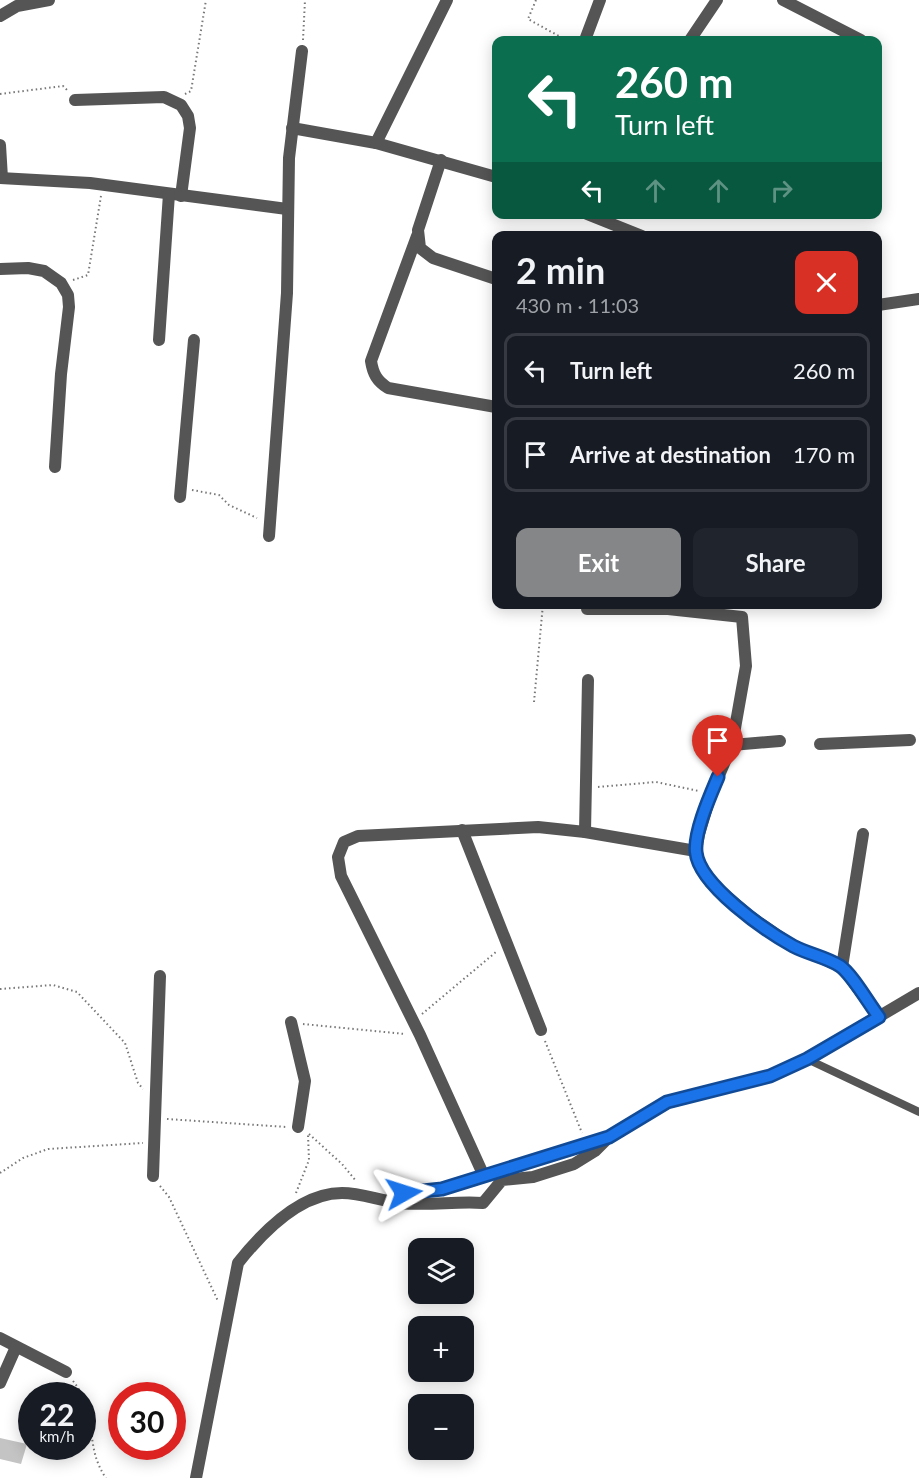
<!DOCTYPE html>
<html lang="en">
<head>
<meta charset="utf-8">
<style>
	body { margin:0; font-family:Lato,sans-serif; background:#20242c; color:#f1f3f6; height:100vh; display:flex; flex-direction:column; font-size:22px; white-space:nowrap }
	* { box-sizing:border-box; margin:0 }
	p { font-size:20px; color:#9ea1a6 }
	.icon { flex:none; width:33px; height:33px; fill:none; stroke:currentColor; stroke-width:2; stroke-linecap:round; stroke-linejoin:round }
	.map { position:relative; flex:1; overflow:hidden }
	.side { position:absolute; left:492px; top:231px; width:390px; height:378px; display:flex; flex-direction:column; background:#171b24; border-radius:12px; box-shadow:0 3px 15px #0003 }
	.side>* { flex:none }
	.guide { position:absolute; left:492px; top:36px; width:390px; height:183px; border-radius:12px; box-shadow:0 3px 15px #0003; background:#0b6e4f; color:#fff; overflow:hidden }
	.controls { position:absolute; left:408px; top:1238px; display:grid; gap:12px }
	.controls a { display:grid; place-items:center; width:66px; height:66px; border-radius:12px; background:#171b24; box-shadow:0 3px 15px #0003; font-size:30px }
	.speed { position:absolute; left:18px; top:1382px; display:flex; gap:12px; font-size:30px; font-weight:700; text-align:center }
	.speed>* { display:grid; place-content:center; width:78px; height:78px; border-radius:50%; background:#171b24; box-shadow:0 3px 15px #0003; line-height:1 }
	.speed small { font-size:15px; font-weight:400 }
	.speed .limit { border:9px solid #d22; background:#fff; color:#111 }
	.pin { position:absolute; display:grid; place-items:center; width:51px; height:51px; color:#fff; margin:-62px -26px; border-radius:50% 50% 50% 0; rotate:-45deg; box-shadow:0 0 6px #0007 }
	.pin .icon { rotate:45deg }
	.me { position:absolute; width:66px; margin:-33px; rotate:84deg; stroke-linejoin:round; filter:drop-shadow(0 0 4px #0008) }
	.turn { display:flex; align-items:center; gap:21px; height:126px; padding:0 24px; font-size:27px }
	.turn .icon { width:78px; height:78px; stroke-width:2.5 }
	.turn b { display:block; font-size:42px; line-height:51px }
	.lanes { display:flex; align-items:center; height:57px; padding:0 24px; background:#0003; justify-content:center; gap:30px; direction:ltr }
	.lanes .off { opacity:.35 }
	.round { display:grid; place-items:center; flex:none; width:63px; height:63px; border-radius:12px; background:#20242c }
	.summary { display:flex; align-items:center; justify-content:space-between; height:102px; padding:0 24px }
	h1 { font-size:36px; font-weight:700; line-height:45px }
	.primary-button { display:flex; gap:12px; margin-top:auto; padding:12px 24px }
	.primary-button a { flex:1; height:69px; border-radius:12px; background:#858687; color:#fff; font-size:24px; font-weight:700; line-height:69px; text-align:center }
	.primary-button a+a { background:#20242c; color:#f1f3f6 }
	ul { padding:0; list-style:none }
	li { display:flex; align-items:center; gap:18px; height:75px; margin:0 12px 9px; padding:0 12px; border:3px solid #363941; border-radius:12px }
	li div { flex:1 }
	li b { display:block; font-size:22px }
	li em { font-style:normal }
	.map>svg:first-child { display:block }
	.building { fill:#c4c4c4 }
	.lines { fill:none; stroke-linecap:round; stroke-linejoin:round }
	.path { stroke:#777; stroke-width:2; stroke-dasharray:1.5 3; stroke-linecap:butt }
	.lane { stroke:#555; stroke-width:8 }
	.street { stroke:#555; stroke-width:12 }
	.route-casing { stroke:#114b97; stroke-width:15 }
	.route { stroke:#1a73e8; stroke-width:10 }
</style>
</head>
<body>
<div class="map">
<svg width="919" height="1478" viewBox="0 0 919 1478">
	<rect width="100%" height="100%" fill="#fff"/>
	<polygon class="building" points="0,1438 27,1444 21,1464 0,1459"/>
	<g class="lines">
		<g class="path">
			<polyline points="536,0 528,19 566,40"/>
			<polyline points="303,40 305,0"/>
			<polyline points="0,94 63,86 67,90"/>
			<polyline points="185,94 191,91 206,0"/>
			<polyline points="73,280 88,275 101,196"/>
			<polyline points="192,490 219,495 229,505 257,518"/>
			<polyline points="534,702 543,604"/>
			<polyline points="598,787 656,782 699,791"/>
			<polyline points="0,989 53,985 77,992 125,1043 138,1083 143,1089"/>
			<polyline points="422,1014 496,952"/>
			<polyline points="303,1024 405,1034"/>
			<polyline points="545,1041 582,1133"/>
			<polyline points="167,1119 287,1127"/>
			<polyline points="309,1134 342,1164 356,1181"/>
			<polyline points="0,1173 23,1158 48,1149 143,1143"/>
			<polyline points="160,1186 169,1197 218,1301"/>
			<polyline points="296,1193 309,1160 308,1135"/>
			<path d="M73,1381C100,1415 83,1445 106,1478"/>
		</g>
		<polyline class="lane" points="807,1059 919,1112"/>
		<g class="street">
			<polyline points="783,0 861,40"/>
			<polyline points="0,16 17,6 49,0"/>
			<polyline points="585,40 600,0"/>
			<polyline points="690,40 717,0"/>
			<polyline points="75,100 164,97 181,105 188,116 190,128 181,196"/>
			<polyline points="292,128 376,143 496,177"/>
			<polyline points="376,143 447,0"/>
			<polyline points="0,145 2,178"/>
			<polyline points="441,160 418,230 420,248 433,258 496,279"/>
			<polyline points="0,178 90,183 287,209"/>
			<polyline points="587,214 642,236"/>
			<path d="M417,236L371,361C373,374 377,381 388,388L496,407"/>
			<polyline points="0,269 28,268 44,271 61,283 68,295 69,307 61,374 55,467"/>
			<polyline points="878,305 919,299"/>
			<polyline points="159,340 169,194"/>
			<polyline points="180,497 194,340"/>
			<polyline points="269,536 287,293 289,158 302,51"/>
			<polyline points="587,609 668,609 742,617 746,666 732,745 711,794 699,834 696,851 699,865 710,882 751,917 793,946 842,967 879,1017"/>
			<polyline points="820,744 910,740"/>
			<polyline points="732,745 780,741"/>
			<polyline points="462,830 541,1030"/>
			<polyline points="585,832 588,680"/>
			<polyline points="842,967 863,834"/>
			<polyline points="291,1022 305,1081 298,1127"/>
			<polyline points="483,1174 420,1035 341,876 338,857 344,842 358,836 538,827 585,832 696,851"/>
			<polyline points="153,1176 160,976"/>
			<polyline points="404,1193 443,1189 607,1137"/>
			<polyline points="0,1338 66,1372"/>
			<polyline points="0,1383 16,1347"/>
			<path d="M196,1478L238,1263C261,1234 300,1193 342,1193C362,1193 380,1201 400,1203C428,1206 456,1201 483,1203L502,1180L533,1177L574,1164L595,1151L609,1137L667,1103L770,1076L807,1059L919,993"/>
		</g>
	</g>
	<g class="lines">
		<defs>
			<path id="route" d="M404,1193L442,1189L609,1137L667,1102L770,1076L807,1059L879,1017C869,1004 852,974 840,966C826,957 808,954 793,946C766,931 699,885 696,852C694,832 710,796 718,777"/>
		</defs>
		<use href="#route" class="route-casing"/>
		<use href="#route" class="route"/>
	</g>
</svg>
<div class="controls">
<a><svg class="icon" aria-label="layers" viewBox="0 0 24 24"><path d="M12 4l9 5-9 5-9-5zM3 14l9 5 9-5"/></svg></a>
<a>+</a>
<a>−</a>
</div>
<div class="speed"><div>22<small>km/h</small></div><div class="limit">30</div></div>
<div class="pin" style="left:718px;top:777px;background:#d93025"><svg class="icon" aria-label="arrive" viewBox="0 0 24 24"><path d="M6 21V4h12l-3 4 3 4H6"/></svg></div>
<svg class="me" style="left:404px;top:1193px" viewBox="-20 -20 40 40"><path d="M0-17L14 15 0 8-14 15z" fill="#1a73e8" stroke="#fff" stroke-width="4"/></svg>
<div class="guide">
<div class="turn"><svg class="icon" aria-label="left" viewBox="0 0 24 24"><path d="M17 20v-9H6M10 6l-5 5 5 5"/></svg><div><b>260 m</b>Turn left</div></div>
<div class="lanes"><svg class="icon" aria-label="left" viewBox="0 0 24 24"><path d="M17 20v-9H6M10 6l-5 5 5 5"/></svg><svg class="icon off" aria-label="ahead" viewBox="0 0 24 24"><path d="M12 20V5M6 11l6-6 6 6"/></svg><svg class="icon off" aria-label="ahead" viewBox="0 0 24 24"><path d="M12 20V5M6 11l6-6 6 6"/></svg><svg class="icon off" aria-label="right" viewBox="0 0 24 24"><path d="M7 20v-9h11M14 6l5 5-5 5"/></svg></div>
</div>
<section class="side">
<div class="summary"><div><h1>2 min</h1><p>430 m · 11:03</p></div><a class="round" style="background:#d93025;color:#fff"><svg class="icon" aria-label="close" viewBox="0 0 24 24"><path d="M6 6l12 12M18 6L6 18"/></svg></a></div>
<ul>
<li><svg class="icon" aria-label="left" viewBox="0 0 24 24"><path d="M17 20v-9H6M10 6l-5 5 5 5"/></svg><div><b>Turn left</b></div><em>260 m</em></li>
<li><svg class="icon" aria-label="arrive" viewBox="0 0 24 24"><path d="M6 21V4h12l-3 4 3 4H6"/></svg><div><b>Arrive at destination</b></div><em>170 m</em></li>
</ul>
<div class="primary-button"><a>Exit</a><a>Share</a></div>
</section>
</div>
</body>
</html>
